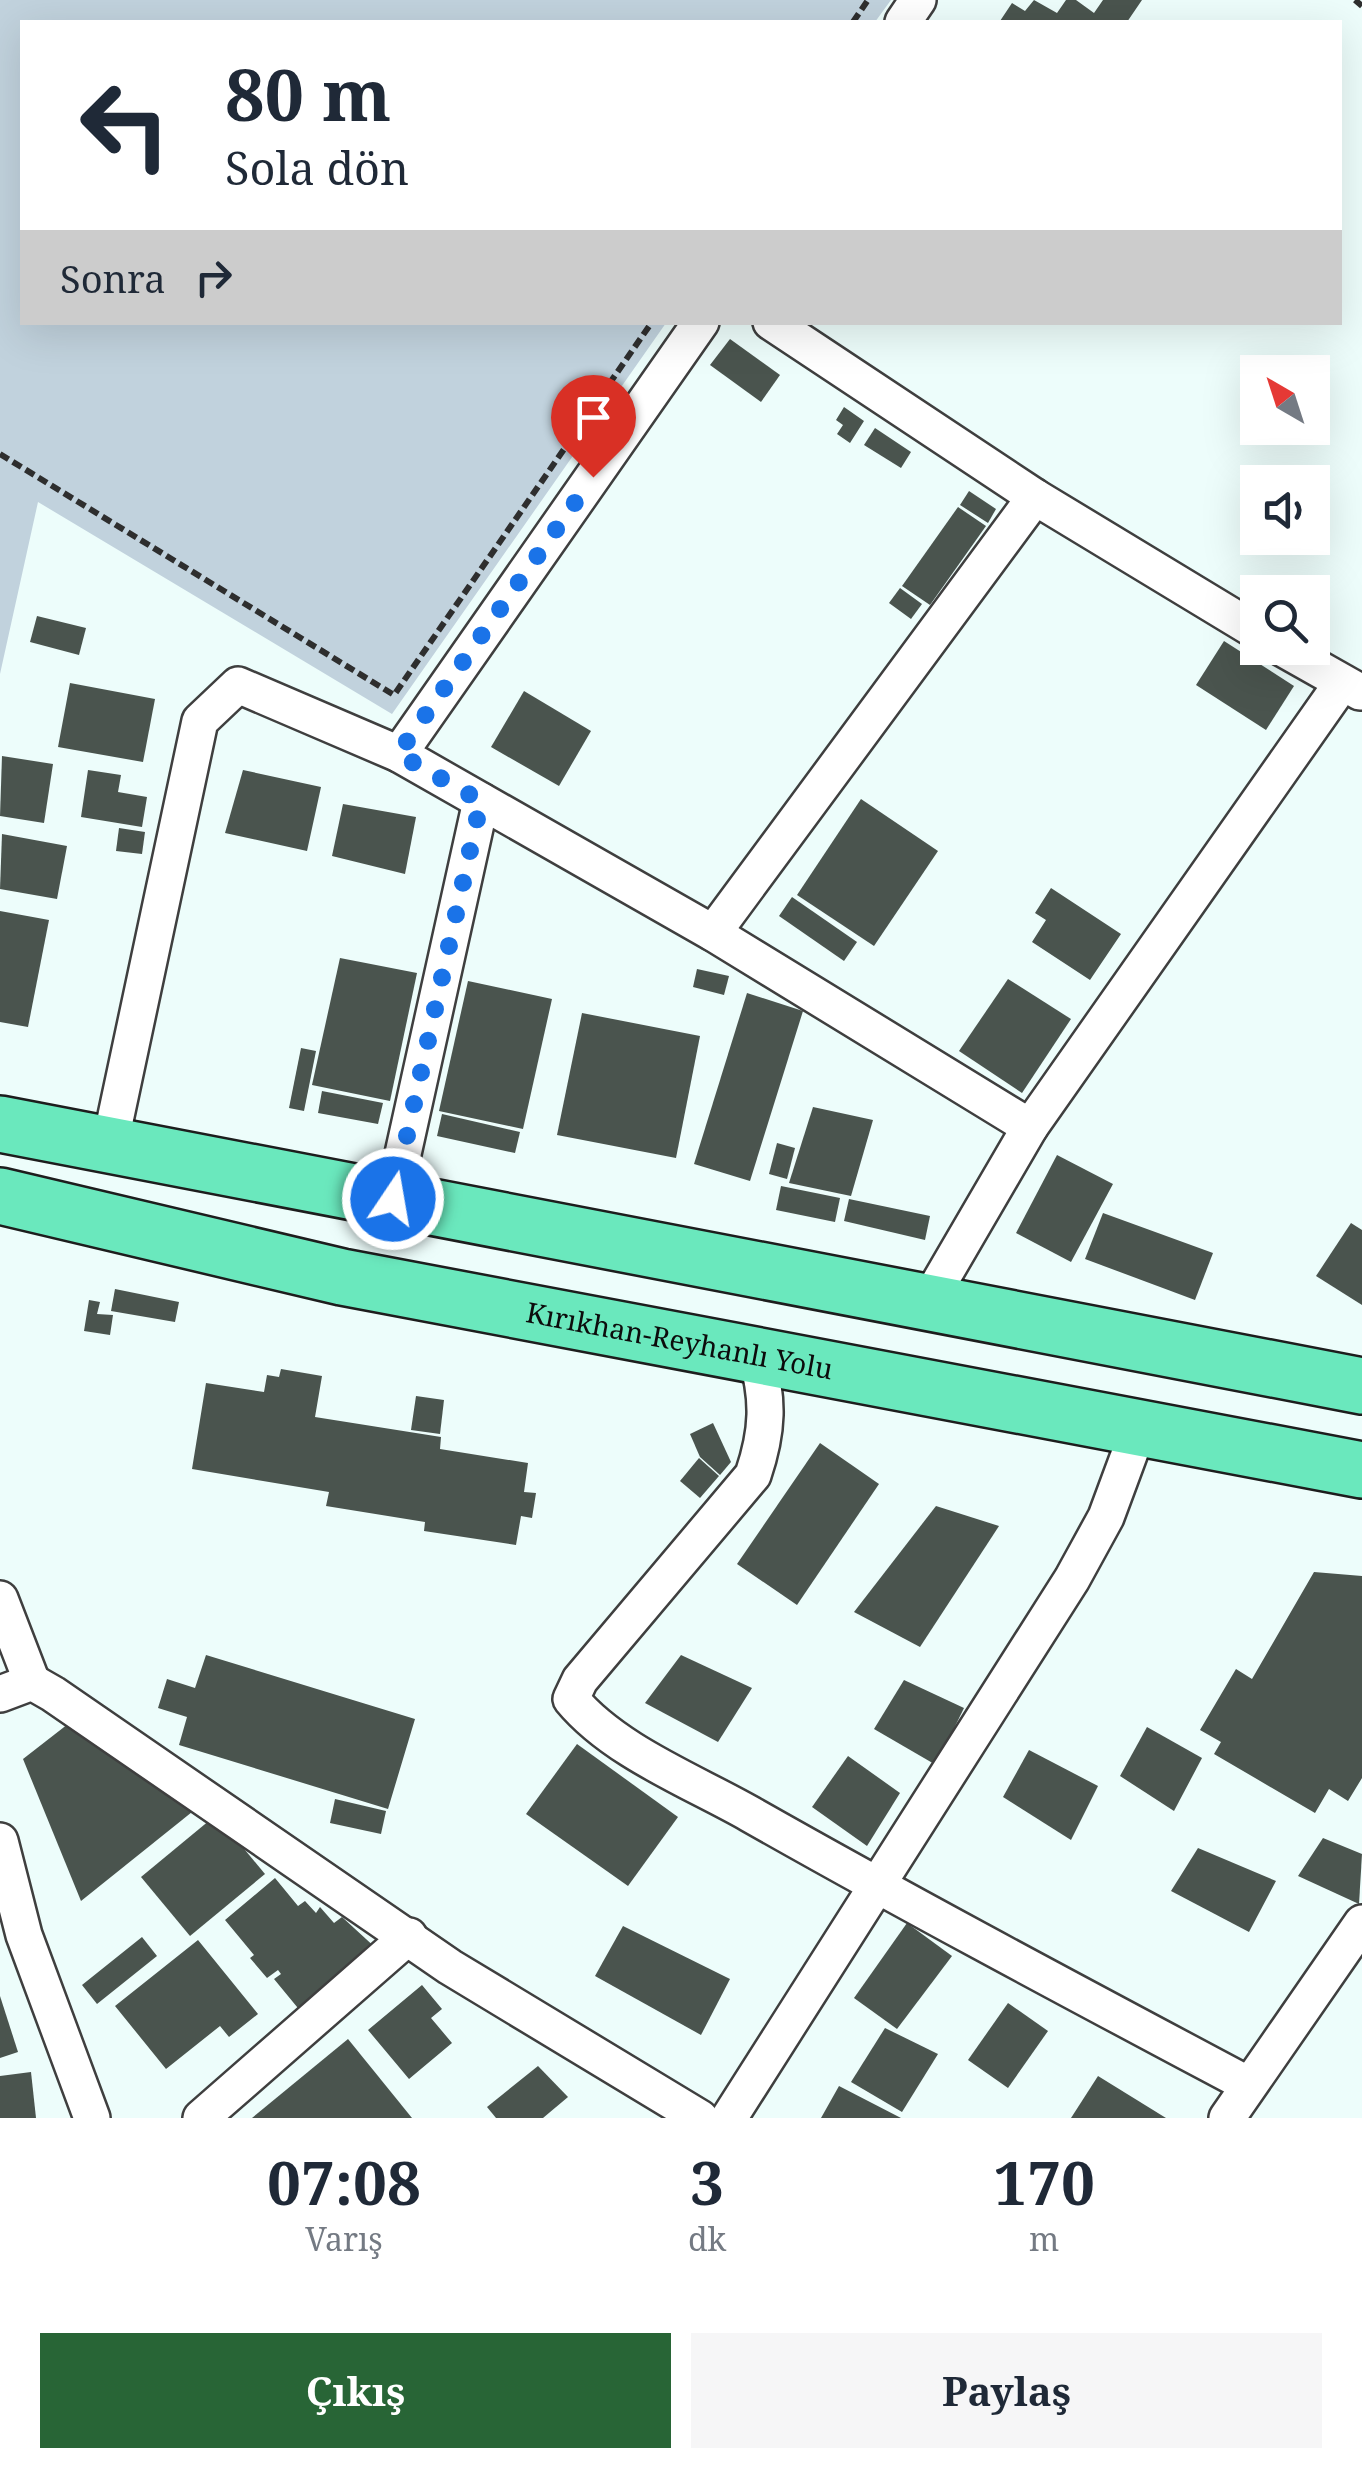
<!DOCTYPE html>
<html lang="tr">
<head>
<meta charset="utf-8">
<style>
	body { margin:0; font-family:"Noto Serif",serif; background:#f6f6f7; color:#1f2937; height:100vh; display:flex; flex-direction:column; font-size:38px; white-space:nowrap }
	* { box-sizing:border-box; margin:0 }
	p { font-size:32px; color:#747a83 }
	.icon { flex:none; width:55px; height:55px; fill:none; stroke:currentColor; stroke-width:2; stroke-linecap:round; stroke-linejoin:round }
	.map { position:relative; height:2118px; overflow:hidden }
	.drawer { display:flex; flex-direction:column; background:#fff; flex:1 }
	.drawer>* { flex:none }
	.banner { position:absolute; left:20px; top:20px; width:1322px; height:305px; border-radius:0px; box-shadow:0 10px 40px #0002; background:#fff; color:#1f2937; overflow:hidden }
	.needle { width:65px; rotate:321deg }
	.tools { position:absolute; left:1240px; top:355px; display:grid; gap:20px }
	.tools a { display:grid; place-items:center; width:90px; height:90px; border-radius:0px; background:#fff; box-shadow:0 10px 40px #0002; font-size:50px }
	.pin { position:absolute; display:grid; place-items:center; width:85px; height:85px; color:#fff; margin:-102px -42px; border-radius:50% 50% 50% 0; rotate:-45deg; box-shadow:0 0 10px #0007 }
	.pin .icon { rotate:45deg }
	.me { position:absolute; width:110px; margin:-55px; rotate:12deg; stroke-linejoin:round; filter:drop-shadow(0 0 8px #0008) }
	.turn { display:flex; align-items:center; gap:35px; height:210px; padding:0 40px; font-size:45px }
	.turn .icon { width:130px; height:130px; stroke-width:2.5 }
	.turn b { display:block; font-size:70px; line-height:85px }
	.then { display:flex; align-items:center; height:95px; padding:0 40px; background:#0003; gap:20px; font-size:38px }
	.eta { display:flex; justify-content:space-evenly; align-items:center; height:170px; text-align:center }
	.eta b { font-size:60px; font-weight:700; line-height:70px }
	.button { display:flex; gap:20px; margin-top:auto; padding:20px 40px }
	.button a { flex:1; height:115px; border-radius:0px; background:#286536; color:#fff; font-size:40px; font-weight:700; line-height:115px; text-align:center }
	.button a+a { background:#f6f6f7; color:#1f2937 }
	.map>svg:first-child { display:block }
	.cemetery { fill:#c1d2dd }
	.building { fill:#4a544e }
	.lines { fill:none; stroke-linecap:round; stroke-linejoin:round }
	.minor-casing { stroke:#3f3f3f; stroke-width:40 }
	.trunk-casing { stroke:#1d1d1d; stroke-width:60 }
	.path { stroke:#2e2e2e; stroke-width:6; stroke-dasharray:10 5; stroke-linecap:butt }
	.minor { stroke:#fff; stroke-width:35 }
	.trunk { stroke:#6ae8bd; stroke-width:55 }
	.route { stroke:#1a73e8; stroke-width:18; stroke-dasharray:0 32.4 }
	.labels { text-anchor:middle; stroke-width:10; stroke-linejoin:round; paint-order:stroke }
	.street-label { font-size:28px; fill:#0c0c0c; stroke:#fff }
</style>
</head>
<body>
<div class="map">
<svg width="1362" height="2118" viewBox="0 0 1362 2118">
	<rect width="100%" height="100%" fill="#edfdfb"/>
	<polygon class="cemetery" points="0,0 891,0 875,22 22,22 22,322 666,323 392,714 38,502 0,674"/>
	<g class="building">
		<polygon points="1034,0 1057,13 1066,0 1076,0 1094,13 1103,0 1142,0 1127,22 1000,21 1012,3 1025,11"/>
		<polygon points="730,339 780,375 761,402 710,365"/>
		<polygon points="844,407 864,421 850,443 837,434 843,425 836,420"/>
		<polygon points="875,428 911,452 901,468 864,445"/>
		<polygon points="969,491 996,509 988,523 960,505"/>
		<polygon points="958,507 986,526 930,605 902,586"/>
		<polygon points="900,588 922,604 911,619 889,603"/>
		<polygon points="37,616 86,628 79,655 30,642"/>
		<polygon points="1224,641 1294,686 1266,730 1196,685"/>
		<polygon points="70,683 155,699 143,762 58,747"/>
		<polygon points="524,691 591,731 559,786 491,747"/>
		<polygon points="2,756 53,764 44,823 0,816"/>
		<polygon points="88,770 121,775 118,792 147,797 142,827 81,817"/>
		<polygon points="243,770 321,787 307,851 225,833"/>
		<polygon points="861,799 938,851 874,946 797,895"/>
		<polygon points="343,804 416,817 405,874 332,856"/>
		<polygon points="119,828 145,832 142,854 116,851"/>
		<polygon points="2,834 67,846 57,899 0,889"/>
		<polygon points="1051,888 1121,934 1090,980 1032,942 1046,920 1035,913"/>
		<polygon points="792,897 857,942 844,961 779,916"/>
		<polygon points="0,911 49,920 28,1027 0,1022"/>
		<polygon points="340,958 417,973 390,1101 312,1085"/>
		<polygon points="697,969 729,976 724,995 693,987"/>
		<polygon points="1008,979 1071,1019 1022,1093 959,1051"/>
		<polygon points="468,981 552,999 523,1129 439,1111"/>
		<polygon points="747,993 803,1011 750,1181 694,1164"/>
		<polygon points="582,1013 700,1036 676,1158 557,1135"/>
		<polygon points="301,1048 316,1051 304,1111 289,1108"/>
		<polygon points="322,1091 383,1103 378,1124 318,1113"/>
		<polygon points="813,1107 873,1120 851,1196 789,1183"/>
		<polygon points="442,1114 520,1132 515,1153 437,1136"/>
		<polygon points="777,1143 795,1148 787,1179 769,1174"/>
		<polygon points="1057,1155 1113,1184 1071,1262 1016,1233"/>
		<polygon points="781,1186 840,1198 835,1222 776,1210"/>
		<polygon points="849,1199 930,1216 925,1240 844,1221"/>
		<polygon points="1103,1213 1213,1253 1195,1300 1085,1259"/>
		<polygon points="1351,1223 1362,1230 1362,1305 1316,1276"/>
		<polygon points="115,1289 179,1302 175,1322 111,1311"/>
		<polygon points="89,1300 100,1302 97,1314 113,1315 110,1335 84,1331"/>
		<polygon points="281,1369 322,1376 315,1417 441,1437 440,1449 528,1463 524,1492 536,1493 532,1518 521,1516 516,1545 424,1531 425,1522 326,1506 329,1492 192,1469 206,1383 264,1392 267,1375 279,1377"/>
		<polygon points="416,1396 444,1400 440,1434 411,1430"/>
		<polygon points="713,1423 731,1462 720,1475 700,1457 690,1434"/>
		<polygon points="820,1443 879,1484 797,1605 737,1564"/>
		<polygon points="699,1458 719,1476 700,1498 680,1481"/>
		<polygon points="936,1506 999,1526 920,1647 854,1612"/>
		<polygon points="1314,1572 1362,1576 1362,1778 1348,1801 1329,1789 1315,1813 1214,1754 1221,1742 1200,1730 1236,1669 1252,1679"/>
		<polygon points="206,1655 415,1719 388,1809 179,1745 187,1717 158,1708 167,1679 195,1688"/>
		<polygon points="681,1655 752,1688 718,1742 645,1703"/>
		<polygon points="904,1680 964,1708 936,1765 874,1729"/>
		<polygon points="68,1724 197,1808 81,1901 23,1759"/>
		<polygon points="1147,1727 1202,1758 1174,1811 1120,1776"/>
		<polygon points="577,1744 678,1817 628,1886 526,1814"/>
		<polygon points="1029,1750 1098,1786 1071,1840 1003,1797"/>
		<polygon points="848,1756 900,1793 867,1846 812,1807"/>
		<polygon points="335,1799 386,1811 381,1834 330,1823"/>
		<polygon points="216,1815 265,1874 190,1936 141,1877"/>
		<polygon points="1323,1838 1362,1854 1359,1904 1298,1876"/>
		<polygon points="1198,1848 1276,1881 1249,1932 1171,1891"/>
		<polygon points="275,1878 298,1906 305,1901 316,1913 320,1907 334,1923 342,1917 378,1950 302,2013 274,1979 281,1974 278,1970 267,1978 250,1958 254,1955 225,1920"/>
		<polygon points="907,1923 952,1956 897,2029 854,1998"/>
		<polygon points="623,1926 730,1979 701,2035 595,1976"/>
		<polygon points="142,1937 157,1956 97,2004 82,1985"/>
		<polygon points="198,1940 258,2014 229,2037 220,2026 166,2069 115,2006"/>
		<polygon points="422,1985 442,2009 431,2018 452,2043 409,2079 368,2030"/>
		<polygon points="0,1996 18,2052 0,2058"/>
		<polygon points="1008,2003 1048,2031 1008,2088 968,2060"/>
		<polygon points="885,2028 938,2054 902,2112 851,2082"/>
		<polygon points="348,2039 412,2118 252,2118"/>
		<polygon points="538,2066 568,2097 543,2118 496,2118 487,2107"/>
		<polygon points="31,2072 36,2118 0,2118 0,2076"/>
		<polygon points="1098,2076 1166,2118 1071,2118"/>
		<polygon points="839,2086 901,2118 821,2118"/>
	</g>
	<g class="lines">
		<defs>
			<g id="minor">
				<polyline points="903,22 918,0"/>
				<polyline points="771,322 1035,497 1258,632"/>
				<polyline points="1282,648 1360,692"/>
				<polyline points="399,754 701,322"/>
				<polyline points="713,933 1035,497"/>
				<polyline points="110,1144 200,721 238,685 399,754 713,933 1030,1127"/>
				<polyline points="393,1199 481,801"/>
				<polyline points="928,1302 1030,1127 1342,683"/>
				<path d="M756,1355C769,1399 768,1431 753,1475L580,1680L571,1699C614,1751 692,1781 750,1814C914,1907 1080,1995 1247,2084"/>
				<polyline points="0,1599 32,1682"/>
				<polyline points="0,1694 32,1682 53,1694 450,1967 700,2118"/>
				<polyline points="0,1841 24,1935 92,2118"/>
				<polyline points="201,2118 409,1936"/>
				<polyline points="729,2118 1072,1579 1106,1517 1139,1428"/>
				<polyline points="1227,2118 1362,1923"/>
			</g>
			<g id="trunk">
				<polyline points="0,1124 1362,1386"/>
				<path id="s1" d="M0,1196L342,1277L1362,1470"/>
			</g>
		</defs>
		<use href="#minor" class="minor-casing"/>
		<use href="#trunk" class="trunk-casing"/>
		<g class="path">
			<polyline points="1355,0 1362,6"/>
			<polyline points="853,22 868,0"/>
			<polyline points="0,454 394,695 652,322"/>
		</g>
		<use href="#minor" class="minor"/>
		<use href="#trunk" class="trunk"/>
	</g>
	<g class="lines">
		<polyline class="route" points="393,1199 481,801 398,754 593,477"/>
	</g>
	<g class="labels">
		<g class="street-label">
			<text dy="10" stroke="none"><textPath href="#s1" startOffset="695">Kırıkhan-Reyhanlı Yolu</textPath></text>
		</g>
	</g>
</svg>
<div class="tools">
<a><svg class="needle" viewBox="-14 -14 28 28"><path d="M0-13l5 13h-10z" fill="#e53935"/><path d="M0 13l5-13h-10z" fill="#747a83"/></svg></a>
<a><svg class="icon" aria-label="sound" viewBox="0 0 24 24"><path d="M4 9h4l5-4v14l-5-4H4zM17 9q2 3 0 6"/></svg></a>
<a><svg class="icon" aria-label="search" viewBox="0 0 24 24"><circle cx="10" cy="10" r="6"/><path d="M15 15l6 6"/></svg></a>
</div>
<div class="pin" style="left:593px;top:477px;background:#d93025"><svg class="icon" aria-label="arrive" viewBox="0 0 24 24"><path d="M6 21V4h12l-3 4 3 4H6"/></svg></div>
<svg class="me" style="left:393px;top:1199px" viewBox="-20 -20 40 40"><circle r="17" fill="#1a73e8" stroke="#fff" stroke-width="3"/><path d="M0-11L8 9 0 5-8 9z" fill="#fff"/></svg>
<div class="banner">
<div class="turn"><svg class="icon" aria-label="left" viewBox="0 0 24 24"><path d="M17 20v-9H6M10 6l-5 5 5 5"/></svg><div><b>80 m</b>Sola dön</div></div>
<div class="then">Sonra<svg class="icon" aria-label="right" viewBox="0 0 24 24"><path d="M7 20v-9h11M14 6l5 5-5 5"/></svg></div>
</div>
</div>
<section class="drawer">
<div class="eta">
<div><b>07:08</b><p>Varış</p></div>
<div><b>3</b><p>dk</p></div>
<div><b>170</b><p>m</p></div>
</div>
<div class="button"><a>Çıkış</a><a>Paylaş</a></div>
</section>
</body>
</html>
